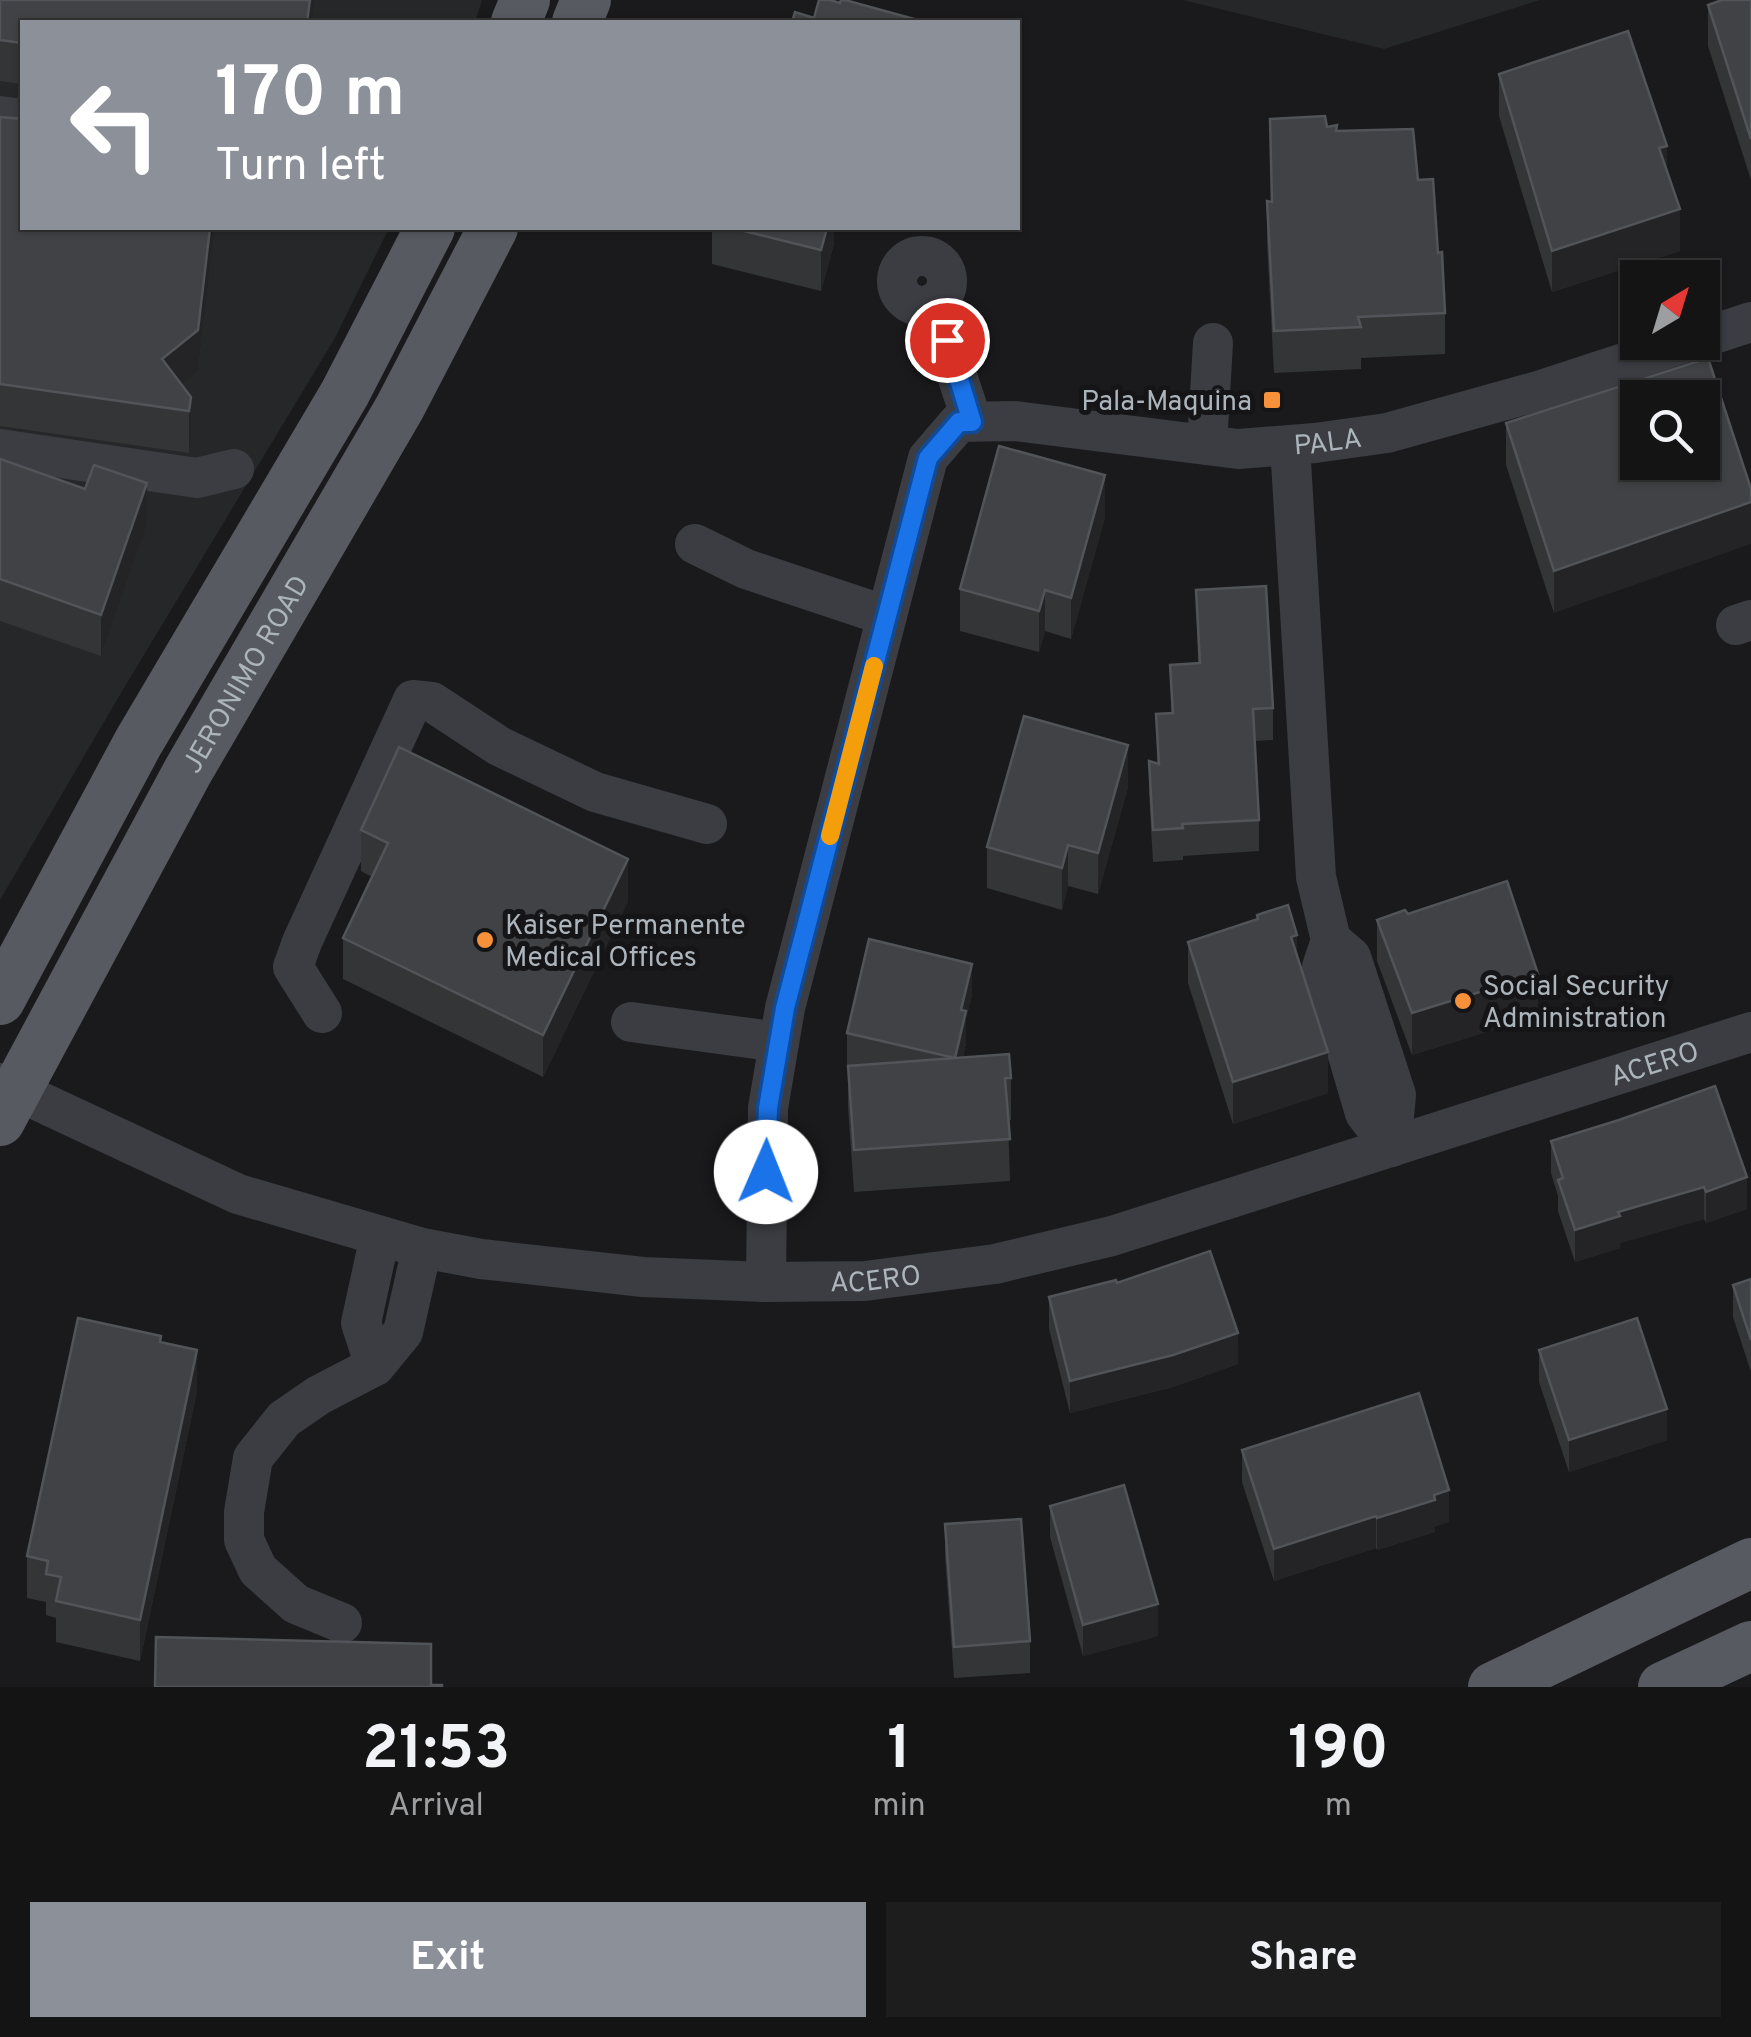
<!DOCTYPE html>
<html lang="en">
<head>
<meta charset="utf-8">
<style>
	body { margin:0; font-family:Overpass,sans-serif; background:#1d1d1e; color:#f1f3f6; height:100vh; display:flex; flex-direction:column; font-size:38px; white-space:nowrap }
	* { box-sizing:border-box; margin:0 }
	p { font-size:32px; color:#9d9ea0 }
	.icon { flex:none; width:55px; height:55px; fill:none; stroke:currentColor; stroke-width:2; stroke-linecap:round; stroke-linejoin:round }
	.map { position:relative; height:1687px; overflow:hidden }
	.sheet { display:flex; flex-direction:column; background:#141415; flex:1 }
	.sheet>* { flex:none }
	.banner { position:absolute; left:20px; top:20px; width:1000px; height:210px; border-radius:0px; box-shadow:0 2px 8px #0004,0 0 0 2px #333334; background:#8c9099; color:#fff; overflow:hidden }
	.needle { width:65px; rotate:38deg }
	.buttons { position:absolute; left:1620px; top:260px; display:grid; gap:20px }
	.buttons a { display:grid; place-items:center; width:100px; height:100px; border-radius:0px; background:#141415; box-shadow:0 2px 8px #0004,0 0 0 2px #333334; font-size:50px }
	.pin { position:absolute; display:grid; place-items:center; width:85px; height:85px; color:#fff; margin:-42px; border:5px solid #fff; border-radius:50%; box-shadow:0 2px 10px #0007 }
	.me { position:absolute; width:110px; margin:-55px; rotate:1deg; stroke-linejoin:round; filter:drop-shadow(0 0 8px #0008) }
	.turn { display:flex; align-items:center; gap:35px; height:210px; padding:0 30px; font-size:45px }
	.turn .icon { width:130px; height:130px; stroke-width:2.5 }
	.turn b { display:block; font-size:70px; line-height:85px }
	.eta { display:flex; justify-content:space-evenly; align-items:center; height:170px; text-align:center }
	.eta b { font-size:60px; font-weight:700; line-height:70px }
	.button { display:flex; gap:20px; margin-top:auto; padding:20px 30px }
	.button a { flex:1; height:115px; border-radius:0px; background:#8c9099; color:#fff; font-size:40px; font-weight:700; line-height:115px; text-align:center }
	.button a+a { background:#1d1d1e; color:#f1f3f6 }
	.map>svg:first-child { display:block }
	.built { fill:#262729 }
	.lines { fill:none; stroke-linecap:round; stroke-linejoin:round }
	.minor { stroke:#3b3d42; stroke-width:40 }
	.major { stroke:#575b61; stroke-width:50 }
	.wall { fill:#333537 }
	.shaded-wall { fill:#242426 }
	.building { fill:#404245; stroke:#515458; stroke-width:2.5; fill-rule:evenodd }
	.route-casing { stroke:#114b97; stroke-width:25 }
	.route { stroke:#1a73e8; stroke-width:18 }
	.slow { stroke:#f59e0b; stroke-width:18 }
	.poi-dot { fill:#f69139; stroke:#151517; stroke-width:4 }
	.labels { text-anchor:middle; stroke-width:10; stroke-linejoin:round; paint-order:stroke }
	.poi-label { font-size:28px; fill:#acb4bc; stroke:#151517; text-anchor:start }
	.street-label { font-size:28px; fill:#acb4bc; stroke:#151517 }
</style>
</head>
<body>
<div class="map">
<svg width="1751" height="1687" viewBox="0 0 1751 1687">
	<rect width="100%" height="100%" fill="#1a1a1c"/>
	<g class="built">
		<polygon points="0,0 482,0 475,22 22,22 22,228 389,228 335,338 121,693 0,900"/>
		<polygon points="1183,0 1540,0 1384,49"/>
	</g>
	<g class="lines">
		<g class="minor">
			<polyline points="0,116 22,119"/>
			<circle cx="922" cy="281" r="25"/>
			<polyline points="933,303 972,421"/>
			<polyline points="1702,338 1751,322"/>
			<polyline points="1207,445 1213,343"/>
			<polyline points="1290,445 1316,877 1331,940 1322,967 1365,1113 1391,1147"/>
			<polyline points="0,449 197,478 234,469"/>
			<polyline points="695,544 746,569 887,616"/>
			<polyline points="1736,625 1751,620"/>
			<polyline points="1331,940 1351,957 1396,1095 1391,1147"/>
			<polyline points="322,1013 293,967 302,942 413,700 432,702 499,746 595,792 707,824"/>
			<polyline points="631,1022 779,1042"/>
			<path id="s1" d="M0,1083L238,1194L422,1248L481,1259L643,1277L766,1282L865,1281L995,1264L1112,1236L1751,1032"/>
			<path id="s2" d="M766,1282L768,1108L785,1008L928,458L959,422L1015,421L1238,449L1315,443L1387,433L1538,391L1688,342"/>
			<polyline points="375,1366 361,1323 380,1236"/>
			<polyline points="342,1623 296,1604 258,1570 244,1540 244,1512 253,1458 284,1419 319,1395 375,1366 403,1332 422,1248"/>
		</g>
		<g class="major">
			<polyline points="516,22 525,0"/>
			<polyline points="577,22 586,0"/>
			<polyline points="0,1000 138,743 345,393 430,228"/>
			<path id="s3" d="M0,1121L188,771L400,407L493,228"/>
			<polyline points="1493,1687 1751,1563"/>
			<polyline points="1663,1687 1751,1646"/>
		</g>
	</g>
	<g class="wall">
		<polygon points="0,0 315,0 312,22 22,22 22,84 0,81"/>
		<polygon points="1751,0 1751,180 1708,46 1708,5"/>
		<polygon points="1499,74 1680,251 1552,292 1499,116"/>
		<polygon points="0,117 22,228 215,228 198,371 181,384 191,397 191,438 189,453 0,426"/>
		<polygon points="1270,119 1327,127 1337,131 1418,180 1438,253 1445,313 1445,354 1361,358 1361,369 1274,373 1267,242 1267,201 1271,201"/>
		<polygon points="712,228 834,228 834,244 821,291 712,264"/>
		<polygon points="1506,423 1751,489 1554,613 1506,465"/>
		<polygon points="0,459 85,489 147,525 101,656 0,621"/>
		<polygon points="1105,517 1071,639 1045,631 1039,652 960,631 960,589"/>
		<polygon points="1196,590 1273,708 1273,740 1254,741 1259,820 1259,851 1183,856 1183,860 1153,862 1149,793 1149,761 1157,764 1156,714 1171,713 1170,665 1198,663"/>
		<polygon points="1128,787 1098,894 1068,886 1062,910 987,888 987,847"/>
		<polygon points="361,830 628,901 543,1077 343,979 343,938 372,877 361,871"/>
		<polygon points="1408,914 1538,1016 1412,1055 1377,961 1377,920"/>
		<polygon points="1257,915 1297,957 1328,1093 1233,1124 1188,983 1188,942 1257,920"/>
		<polygon points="972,995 966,1018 966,1043 963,1057 1011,1078 1011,1120 1008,1120 1010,1181 854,1192 848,1107 848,1066 850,1066 847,1065 847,1033"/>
		<polygon points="1619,1120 1747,1209 1706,1223 1704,1219 1620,1243 1620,1248 1575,1262 1558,1211 1558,1196 1551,1173 1551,1141"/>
		<polygon points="1751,1279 1751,1372 1733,1317 1733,1285"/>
		<polygon points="1049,1297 1238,1364 1173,1387 1070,1413 1049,1329"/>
		<polygon points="161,1342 197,1391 140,1661 56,1642 56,1618 46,1615 46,1602 27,1598 27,1556"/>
		<polygon points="1539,1350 1667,1440 1569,1472 1539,1382"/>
		<polygon points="1242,1450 1449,1522 1435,1526 1435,1532 1377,1550 1376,1548 1274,1581 1242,1482"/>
		<polygon points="1050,1506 1158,1636 1083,1656 1050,1537"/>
		<polygon points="945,1524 1030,1641 1030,1673 954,1678 945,1556"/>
	</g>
	<g class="shaded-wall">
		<polygon points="310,0 315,0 312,22 307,22"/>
		<polygon points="1667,146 1667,187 1659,148"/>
		<polygon points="1680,209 1680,251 1552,292 1552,251"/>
		<polygon points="210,228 215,228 198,371 162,400 162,359"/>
		<polygon points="827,228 834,228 834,244 821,291 821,250"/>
		<polygon points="191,397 191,438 189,453 189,411"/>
		<polygon points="1105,475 1105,517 1071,639 1071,598"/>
		<polygon points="147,483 147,525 101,656 101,615"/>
		<polygon points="1751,502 1751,544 1554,613 1554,571"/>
		<polygon points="1045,590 1045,631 1039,652 1039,611"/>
		<polygon points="1128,745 1128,787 1098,894 1098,853"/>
		<polygon points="1068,845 1068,886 1062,910 1062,868"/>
		<polygon points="628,859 628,901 543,1077 543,1035"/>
		<polygon points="1297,935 1297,976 1291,937"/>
		<polygon points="972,964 972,995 966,1018 966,1043 955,1090 955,1058 961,1010"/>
		<polygon points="1538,974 1538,1016 1412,1055 1412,1013"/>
		<polygon points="1328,1052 1328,1093 1233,1124 1233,1082"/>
		<polygon points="1747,1177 1747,1209 1706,1223 1706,1192"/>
		<polygon points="1704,1187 1704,1219 1620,1243 1620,1248 1575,1262 1575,1230 1618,1212"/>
		<polygon points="1238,1333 1238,1364 1173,1387 1070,1413 1070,1381"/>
		<polygon points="197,1350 197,1391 140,1661 140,1620"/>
		<polygon points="1667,1409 1667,1440 1569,1472 1569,1440"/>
		<polygon points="1449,1490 1449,1522 1435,1526 1435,1532 1377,1550 1377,1518"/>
		<polygon points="1376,1516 1376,1548 1274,1581 1274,1549"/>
		<polygon points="1158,1604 1158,1636 1083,1656 1083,1625"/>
	</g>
	<g class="building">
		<polygon points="0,0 310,0 307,22 22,22 22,43 0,40"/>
		<polygon points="819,0 830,0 840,3 841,0 845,0 925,22 792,22 795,12 814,18"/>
		<polygon points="1722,0 1751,0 1751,139 1708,5"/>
		<polygon points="1628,31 1667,146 1659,148 1680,209 1552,251 1499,74"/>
		<polygon points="1325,116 1327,127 1337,125 1336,131 1413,129 1418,180 1433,179 1438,253 1442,252 1445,313 1358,317 1361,327 1274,331 1267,201 1272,202 1270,119"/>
		<polygon points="0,117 22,119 22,228 210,228 198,330 162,359 191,397 189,411 0,384"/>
		<polygon points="732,228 827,228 821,250"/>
		<path d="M1708,358L1751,489V502L1554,571L1506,423ZM1638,398H1702V462H1638Z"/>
		<polygon points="999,446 1105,475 1071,598 1045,590 1039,611 960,589"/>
		<polygon points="0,459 85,489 94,465 147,483 101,615 0,579"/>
		<polygon points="1266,586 1273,708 1253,709 1259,820 1182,824 1183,828 1153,830 1149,761 1159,764 1156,714 1173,713 1170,665 1200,663 1196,590"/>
		<polygon points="1024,716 1128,745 1098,853 1068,845 1062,868 987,847"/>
		<polygon points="399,747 628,859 543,1035 343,938 388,843 361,830"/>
		<polygon points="1507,881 1538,974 1412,1013 1377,920 1405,910 1408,914"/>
		<polygon points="1288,905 1297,935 1291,937 1328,1052 1233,1082 1188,942 1258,919 1257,915"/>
		<polygon points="869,939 972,964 961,1010 966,1011 955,1058 847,1033"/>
		<polygon points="1009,1054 1011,1078 1005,1078 1010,1139 854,1150 848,1066"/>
		<polygon points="1715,1086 1747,1177 1706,1192 1704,1187 1618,1212 1620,1216 1575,1230 1558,1180 1563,1178 1551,1141 1619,1120"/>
		<polygon points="1210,1251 1238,1333 1173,1355 1070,1381 1049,1297 1116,1280 1117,1283"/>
		<polygon points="1751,1279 1751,1340 1733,1285"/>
		<polygon points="78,1318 161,1336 160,1342 197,1350 140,1620 56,1601 61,1577 46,1574 48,1561 27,1556"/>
		<polygon points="1637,1318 1667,1409 1569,1440 1539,1350"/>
		<polygon points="1419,1393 1449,1490 1434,1495 1435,1500 1377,1518 1376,1516 1274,1549 1242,1450"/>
		<polygon points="1124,1485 1158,1604 1083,1625 1050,1506"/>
		<polygon points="1021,1519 1030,1641 954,1647 945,1524"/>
		<polygon points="156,1637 431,1644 431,1685 442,1685 442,1687 155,1687"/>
	</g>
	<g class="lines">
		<defs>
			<polyline id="route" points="766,1172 768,1108 785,1008 928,458 959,422 972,422 947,340"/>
		</defs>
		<use href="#route" class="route-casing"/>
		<use href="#route" class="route"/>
		<polyline class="slow" points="830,836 874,666"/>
	</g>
	<g class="poi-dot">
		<rect x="1262" y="390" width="20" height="20" rx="5"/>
		<circle cx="485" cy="940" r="10"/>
		<circle cx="1463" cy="1001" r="10"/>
	</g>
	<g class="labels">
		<g class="poi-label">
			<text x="1252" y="410" text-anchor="end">Pala-Maquina</text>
			<text x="505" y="934">Kaiser Permanente<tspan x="505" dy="32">Medical Offices</tspan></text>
			<text x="1483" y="995">Social Security<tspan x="1483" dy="32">Administration</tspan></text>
		</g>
		<g class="street-label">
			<text dy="10" stroke="none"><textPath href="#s2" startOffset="1262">PALA</textPath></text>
			<text dy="10" stroke="none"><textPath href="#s3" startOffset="510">JERONIMO ROAD</textPath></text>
			<text dy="10" stroke="none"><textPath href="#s1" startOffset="1720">ACERO</textPath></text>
			<text dy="10" stroke="none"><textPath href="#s1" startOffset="910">ACERO</textPath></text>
		</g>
	</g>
</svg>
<div class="buttons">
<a><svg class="needle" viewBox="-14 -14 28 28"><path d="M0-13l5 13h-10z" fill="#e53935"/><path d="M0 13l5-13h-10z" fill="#9d9ea0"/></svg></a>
<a><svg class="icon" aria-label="search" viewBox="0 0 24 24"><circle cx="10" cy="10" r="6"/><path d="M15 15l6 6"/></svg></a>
</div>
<div class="pin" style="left:947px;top:340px;background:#d93025"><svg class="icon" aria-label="arrive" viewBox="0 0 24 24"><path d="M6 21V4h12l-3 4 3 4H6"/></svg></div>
<svg class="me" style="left:766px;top:1172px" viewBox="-20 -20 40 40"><circle r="19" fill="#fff"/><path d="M0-13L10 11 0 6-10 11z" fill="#1a73e8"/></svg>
<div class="banner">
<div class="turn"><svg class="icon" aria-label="left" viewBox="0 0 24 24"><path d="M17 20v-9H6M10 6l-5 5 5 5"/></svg><div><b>170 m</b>Turn left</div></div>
</div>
</div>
<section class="sheet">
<div class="eta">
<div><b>21:53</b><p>Arrival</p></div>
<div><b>1</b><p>min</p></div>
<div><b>190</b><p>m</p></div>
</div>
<div class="button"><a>Exit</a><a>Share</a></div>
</section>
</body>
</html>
